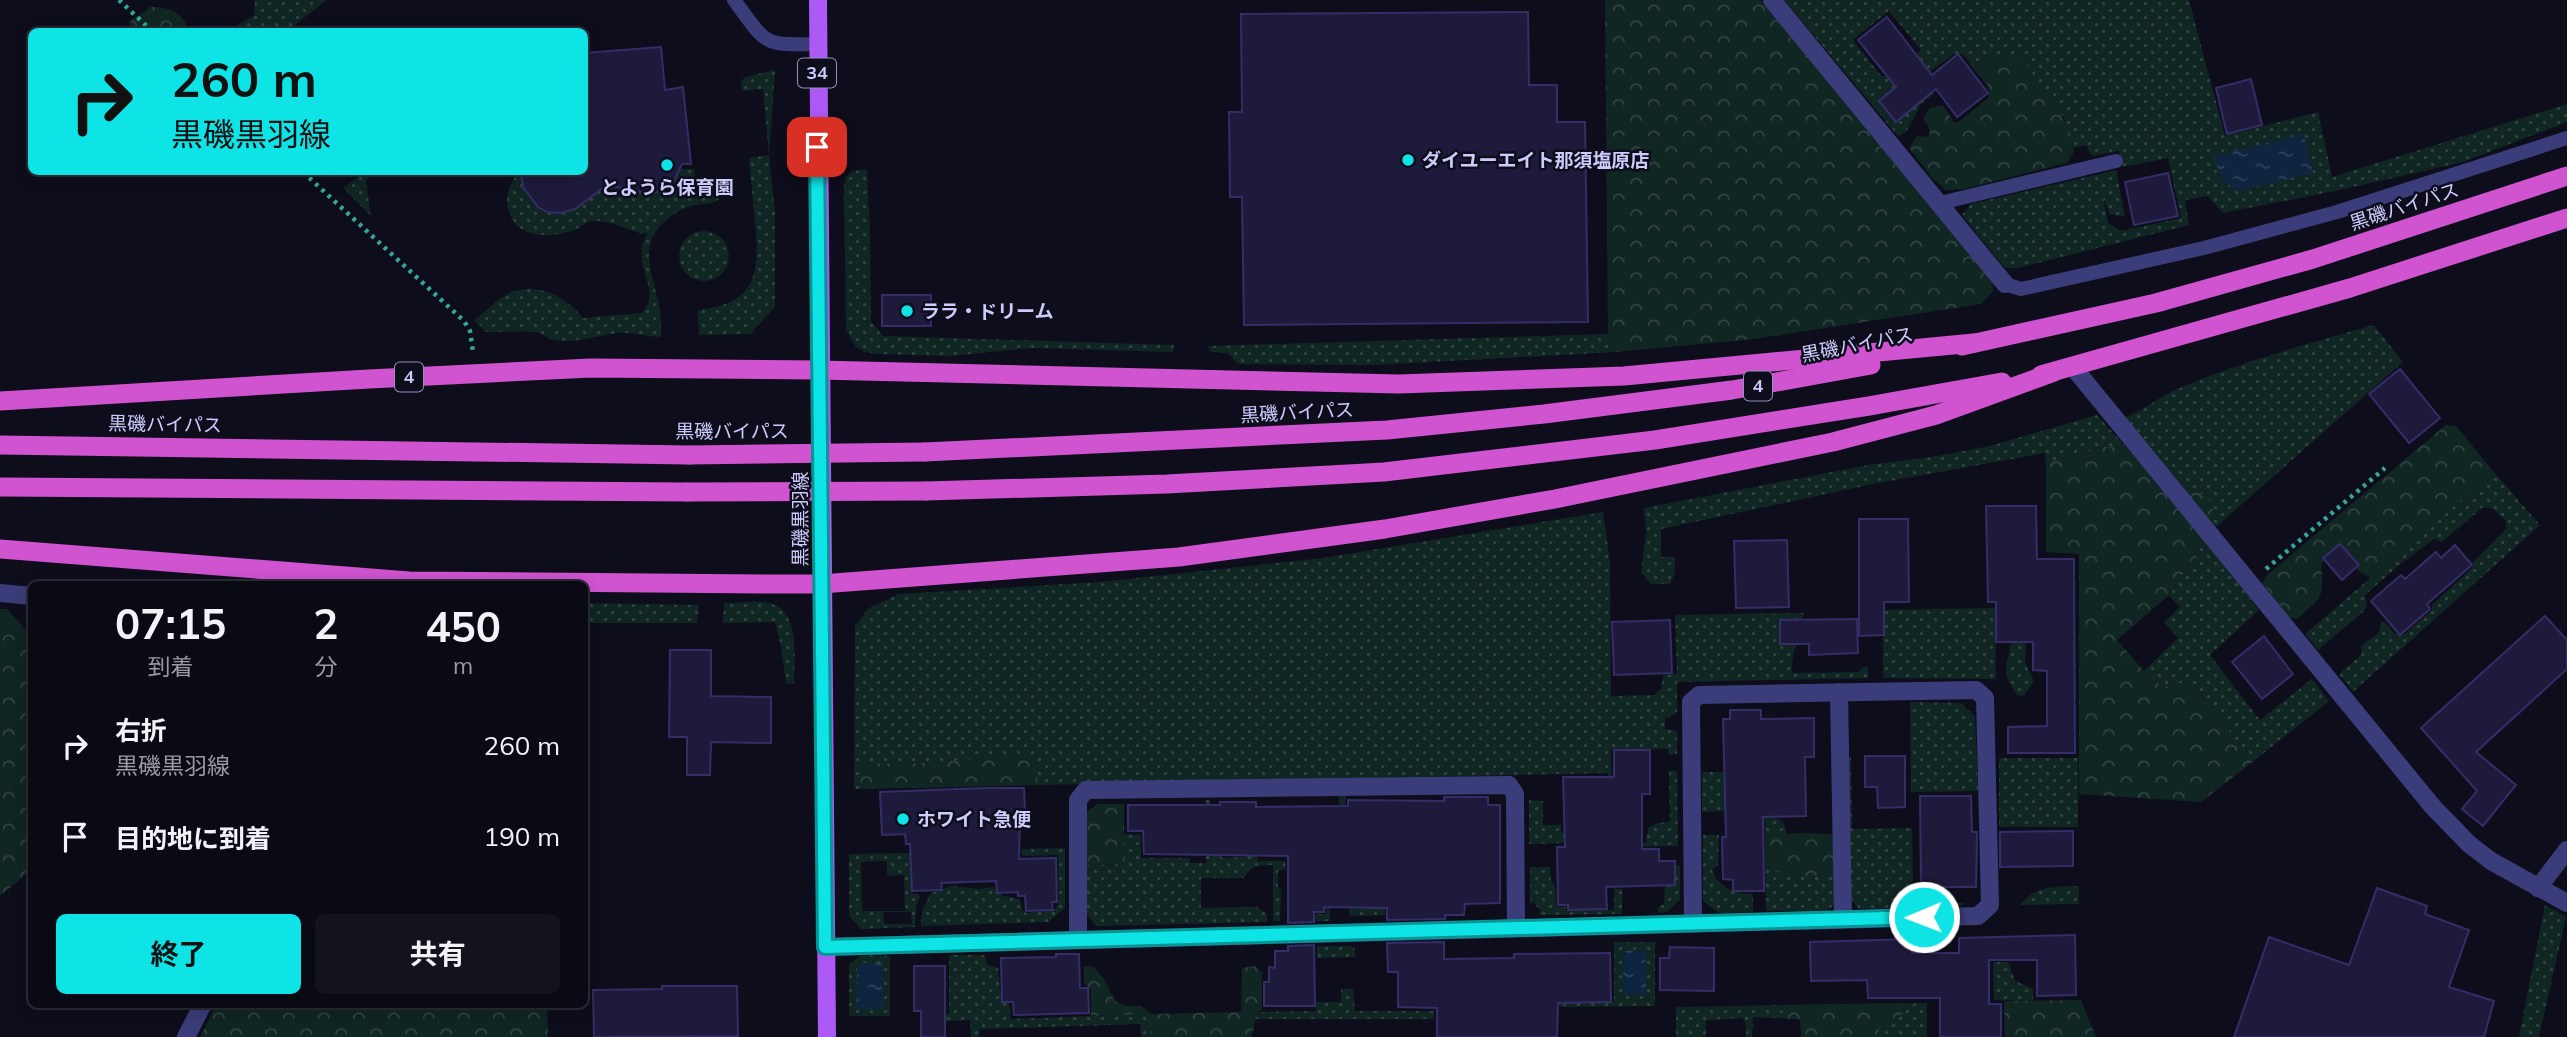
<!DOCTYPE html>
<html lang="ja">
<head>
<meta charset="utf-8">
<style>
	body { margin:0; font-family:Mulish,"Noto Sans JP",sans-serif; background:#13131e; color:#f1f3f6; height:100vh; display:flex; flex-direction:column; font-size:26px; white-space:nowrap }
	* { box-sizing:border-box; margin:0 }
	p { font-size:23px; color:#999aa0 }
	.icon { flex:none; width:38px; height:38px; fill:none; stroke:currentColor; stroke-width:2; stroke-linecap:round; stroke-linejoin:round }
	.map { position:relative; flex:1; overflow:hidden }
	.drawer { position:absolute; left:28px; top:581px; width:560px; height:427px; display:flex; flex-direction:column; background:#0a0a15; border-radius:10px; box-shadow:0 4px 18px #0003,0 0 0 2px #2a2b34 }
	.drawer>* { flex:none }
	.banner { position:absolute; left:28px; top:28px; width:560px; height:147px; border-radius:10px; box-shadow:0 4px 18px #0003,0 0 0 2px #2a2b34; background:#0ee3e5; color:#111; overflow:hidden }
	.pin { position:absolute; display:grid; place-items:center; width:60px; height:60px; color:#fff; margin:-30px; border-radius:14px; box-shadow:0 4px 10px #0006 }
	.me { position:absolute; width:77px; margin:-38px; rotate:269deg; stroke-linejoin:round; filter:drop-shadow(0 0 5px #0008) }
	.turn { display:flex; align-items:center; gap:24px; height:147px; padding:0 28px; font-size:32px }
	.turn .icon { width:91px; height:91px; stroke-width:2.5 }
	.turn b { display:block; font-size:49px; line-height:60px }
	.eta { display:flex; justify-content:space-evenly; align-items:center; height:119px; text-align:center }
	.eta b { font-size:42px; font-weight:700; line-height:49px }
	.action { display:flex; gap:14px; margin-top:auto; padding:14px 28px }
	.action a { flex:1; height:80px; border-radius:10px; background:#0ee3e5; color:#111; font-size:28px; font-weight:700; line-height:80px; text-align:center }
	.action a+a { background:#13131e; color:#f1f3f6 }
	ul { padding:0; list-style:none }
	li { display:flex; align-items:center; gap:21px; height:91px; padding:0 28px }
	li div { flex:1 }
	li b { display:block; font-size:26px }
	li em { font-style:normal }
	.map>svg:first-child { display:block }
	.grass { fill:url(#grass-dots); fill-rule:evenodd }
	.forest { fill:url(#forest-crowns) }
	.water { fill:url(#water-ripples) }
	.building { fill:#1e1a3c; stroke:#342d67; stroke-width:2 }
	.lines { fill:none; stroke-linecap:round; stroke-linejoin:round }
	.path { stroke:#34a796; stroke-width:4.5; stroke-dasharray:3.5 5; stroke-linecap:butt }
	.service { stroke:#3a3d79; stroke-width:14 }
	.minor { stroke:#3a3d79; stroke-width:18 }
	.primary { stroke:#ad59f5; stroke-width:18 }
	.trunk { stroke:#d053d0; stroke-width:19 }
	.trunk-bridge { stroke:#d053d0; stroke-width:19 }
	.route-casing { stroke:#099495; stroke-width:18 }
	.route { stroke:#0ee3e5; stroke-width:12 }
	.poi-dot { fill:#0ee3e5; stroke:#0e0d1c; stroke-width:2.5 }
	.labels { text-anchor:middle; stroke-width:5; stroke-linejoin:round; paint-order:stroke }
	.shield { fill:#0e0d1c; stroke:#9392b9; stroke-width:2 }
	.shield-label { font-size:18px; font-weight:bold; fill:#cccbfc }
	.poi-label { font-size:19px; font-weight:bold; fill:#cccbfc; stroke:#0e0d1c; text-anchor:start }
	.street-label { font-size:19px; fill:#cccbfc; stroke:#0e0d1c }
</style>
</head>
<body>
<div class="map">
<svg width="2567" height="1037" viewBox="0 0 2567 1037">
	<defs>
		<pattern id="grass-dots" width="8" height="8" patternUnits="userSpaceOnUse" patternTransform="scale(1.75)"><rect width="8" height="8" fill="#102623"/><path d="M2 2h.1M6 6h.1" fill="none" stroke="#324444" stroke-width="1.8" stroke-linecap="round"/></pattern>
		<pattern id="forest-crowns" width="20" height="18" patternUnits="userSpaceOnUse" patternTransform="scale(1.75)"><rect width="20" height="18" fill="#102623"/><path d="M2 6a3 3 0 1 1 6 0M12 15a3 3 0 1 1 6 0" fill="none" stroke="#324444"/></pattern>
		<pattern id="water-ripples" width="26" height="14" patternUnits="userSpaceOnUse" patternTransform="scale(1.75)"><rect width="26" height="14" fill="#0e253f"/><path d="M2 4q2-2 4 0t4 0M15 11q2-2 4 0t4 0" fill="none" stroke="#30435c"/></pattern>
	</defs>
	<rect width="100%" height="100%" fill="#0e0d1c"/>
	<g class="grass">
		<polygon points="255,0 327,0 287,31 228,31 254,15"/>
		<path d="M1784,0H2189L2225,136L2318,112L2332,177L2567,104V122L2463,162L2335,191L2223,213L2207,196L2185,200L2189,225L2018,268H2005L1962,215L1971,204L2116,170L2125,217L2110,214L2103,197L2108,223L2121,231L2181,218L2168,158L2122,167L2119,151L2094,156L2089,153L2087,145L2073,148L2064,117L1984,61L1976,72L1963,54H1954L1927,74L1926,83L1934,94L1921,104L1906,132L1898,136ZM1889,11L1921,50L1891,76H1881L1853,40ZM1899,85L1896,122L1879,101Z"/>
		<path d="M775,70L769,156L775,212V307L750,334L699,335L698,310C757,304 760,273 755,222C753,201 751,179 749,158L769,155L763,89L742,91L741,81L745,77Z"/>
		<path d="M679,169H694L696,190L722,188C723,208 704,202 691,206C678,209 663,221 656,231C640,253 656,286 660,309C661,318 661,328 661,337C646,337 634,332 619,333C598,335 576,344 554,340C548,339 543,333 535,332C519,331 502,332 486,332L474,320C484,313 494,302 504,296C533,279 565,295 583,318L642,313C660,292 639,273 642,249C642,244 645,238 647,233L642,234C627,229 611,221 594,221C587,221 581,227 575,230C554,237 522,240 511,217C503,199 508,187 518,172H521C524,199 544,224 575,209C587,203 595,192 607,185C638,187 660,208 679,169Z"/>
		<polygon points="867,169 870,233 871,321 883,336 1174,345 1173,352 1032,348 950,356 879,354 864,352 856,347 846,330 844,187 845,178 853,171"/>
		<polygon points="365,172 370,172 366,183 371,216 343,188"/>
		<circle cx="704" cy="256" r="25"/>
		<path d="M2374,325L2403,362L2215,528L2124,418C2143,410 2158,398 2175,390C2239,362 2307,344 2374,325Z"/>
		<polygon points="1608,334 1615,352 1375,365 1238,364 1228,353 1211,352 1208,346"/>
		<polygon points="2097,415 2125,446 2105,447 2046,463 2045,453 1873,484 1661,529 1661,557 1675,557 1675,573 1670,584 1651,584 1641,572 1646,532 1644,508 1874,464 1926,458 1990,446"/>
		<polygon points="2494,472 2540,525 2353,692 2339,674 2362,654 2361,646 2379,632 2381,622 2384,621 2395,634 2404,635 2432,610 2432,605 2472,568 2474,561 2506,529 2506,521 2493,509 2483,507 2442,542 2434,539 2398,566 2365,595 2367,605 2363,612 2318,650 2305,634"/>
		<path d="M1603,512L1610,561L1611,696L1655,695L1661,688L1663,675L1677,674L1675,615L1804,613C1800,633 1791,651 1792,673L1858,672L1864,666L1868,667V678L1677,682V713L1665,719V729L1677,731V754L1669,755L1668,749L1611,750L1612,824L1627,843H1646L1648,828L1658,823L1670,822L1669,771H1677L1678,846L1609,847L1608,773L854,789L855,626L869,608L899,594L1100,582L1323,558Z"/>
		<polygon points="2206,539 2259,610 2210,655 2260,720 2312,679 2329,701 2255,760 2235,739 2206,700 2182,683 2162,687 2144,671 2178,638 2164,622 2180,607 2169,595"/>
		<polygon points="585,603 699,605 697,623 585,623"/>
		<path d="M724,603C738,603 755,600 769,603C801,609 794,659 794,683L786,684L781,646L775,622L723,623Z"/>
		<polygon points="1995,608 1996,679 1883,678 1883,610"/>
		<path d="M2027,610L2025,663L2034,681L2024,696L2017,695C1999,668 2008,668 2011,640C2012,630 2011,620 2011,611Z"/>
		<polygon points="1910,702 1961,703 1975,716 1978,791 1911,792"/>
		<polygon points="1851,757 1852,829 1912,828 1913,888 1918,890 1919,900 1965,903 1960,906 1859,909 1850,898 1848,758"/>
		<rect x="1999" y="758" width="79" height="69"/>
		<polygon points="1764,761 1772,816 1783,822 1787,834 1769,836 1765,842"/>
		<polygon points="1702,772 1726,772 1726,811 1702,812"/>
		<polygon points="1339,793 1346,793 1345,847 1349,851 1383,850 1383,856 1400,856 1403,914 1399,914 1398,891 1386,891 1385,915 1350,916 1349,909 1382,908 1383,857 1330,857 1330,883 1332,886 1346,886 1346,898 1330,899 1330,921 1288,921 1287,915 1326,914 1327,815 1338,814"/>
		<path d="M1206,800H1210L1211,852L1218,851L1222,858L1246,857L1257,844L1258,861H1285L1286,869L1278,871V888L1281,891L1280,921H1273V865C1259,866 1251,864 1244,878H1201V908L1257,907L1267,914V922L1096,926L1087,914L1086,865L1124,864V834L1141,835V858H1190V863H1206Z"/>
		<polygon points="1529,800 1543,801 1543,825 1561,825 1561,832 1567,834 1568,843 1529,844"/>
		<path d="M1703,835H1719L1718,865L1712,870C1718,888 1736,894 1753,894V912L1719,913L1703,901Z"/>
		<polygon points="1065,848 1065,908 1048,922 921,926 922,911 931,893 952,886 979,889 992,887 1003,896 1020,899 1022,910 1026,913 1050,911 1056,908 1059,901 1058,855 1022,856 1021,849"/>
		<path d="M911,853V893L918,894L920,897L916,907L915,927L861,929L849,916V854ZM887,861V876L904,875L905,911H862L861,862ZM883,912H911L912,924H884Z"/>
		<path d="M1837,860V902L1827,911H1766L1765,866C1774,872 1782,872 1792,874C1811,878 1826,879 1837,860Z"/>
		<polygon points="1680,865 1680,900 1667,912 1658,913 1658,907 1664,903 1665,885 1675,885 1675,866"/>
		<polygon points="1530,867 1550,867 1551,880 1555,885 1556,907 1566,907 1565,911 1614,910 1614,889 1622,889 1622,914 1541,915 1538,913 1541,911 1533,902 1530,904"/>
		<path d="M2079,886V904L2020,905C2035,885 2056,887 2079,886Z"/>
		<polygon points="2545,905 2566,917 2539,1037 2519,1037"/>
		<polygon points="1614,942 1655,942 1655,1006 1559,1007 1560,994 1577,1002 1614,1002"/>
		<polygon points="1317,946 1350,946 1355,949 1355,957 1317,958"/>
		<polygon points="861,955 890,956 890,1016 849,1016 849,965"/>
		<polygon points="949,955 984,955 988,965 998,968 1000,989 1010,1006 1011,1019 1151,1014 1151,1037 1141,1037 1140,1024 980,1029 979,1037 971,1037 970,1020 928,1022 929,1017 949,1014"/>
		<polygon points="1993,962 2008,962 2015,981 2033,989 2033,1001 1994,1000"/>
		<polygon points="1341,989 1353,989 1355,1011 1434,1011 1434,1019 1255,1019 1255,1012 1316,1011 1316,1002 1341,1002"/>
		<polygon points="1927,1003 1927,1037 1801,1037 1800,1019 1753,1017 1752,1037 1746,1037 1746,1023 1742,1018 1706,1020 1706,1037 1676,1037 1676,1007"/>
	</g>
	<g class="forest">
		<polygon points="1605,0 1760,0 1865,123 1992,279 1993,291 1981,304 1754,339 1615,352 1608,334"/>
		<path d="M150,7C167,7 185,12 188,31H132L129,23C134,16 144,14 150,7Z"/>
		<path d="M2001,55L2021,58C2034,77 2080,131 2073,154C2072,155 2068,161 2067,163L1964,189L1946,190L1932,178L1909,148L1917,136L1929,137L1930,130L1923,118L1930,108L1943,105L1954,123L1960,121L1989,97L1988,86L1976,72L1984,60Z"/>
		<path d="M2446,425L2456,426L2494,472L2371,578L2360,572L2337,551L2321,564C2324,599 2323,596 2297,619L2289,617L2262,583L2267,575Z"/>
		<polygon points="2125,446 2155,479 2185,484 2208,497 2215,515 2206,539 2169,595 2117,640 2144,671 2162,687 2182,683 2206,700 2235,739 2255,760 2201,802 2079,794 2079,554 2046,552 2046,463 2105,447"/>
		<polygon points="0,609 7,609 32,637 31,870 0,896"/>
		<polygon points="1022,753 1036,761 1038,784 860,789 861,764 932,763"/>
		<polygon points="1097,804 1124,804 1124,864 1086,865 1086,813"/>
		<path d="M1799,833L1832,834C1837,841 1837,847 1837,855C1836,887 1782,877 1765,866V842L1769,836Z"/>
		<polygon points="1084,966 1094,967 1104,979 1115,1001 1126,1006 1141,1006 1151,1014 1241,1012 1242,968 1255,966 1262,973 1262,1011 1255,1012 1254,1028 1251,1037 1151,1037 1150,1014 1091,1016 1091,989 1084,984"/>
		<polygon points="2081,1000 2096,1037 2005,1037 2004,1003 2007,1001"/>
		<path d="M1908,1003C1905,1017 1895,1018 1883,1021L1876,1037H1801V1020L1784,1017L1781,1005Z"/>
		<polygon points="216,1005 547,1005 548,1037 200,1037"/>
	</g>
	<g class="water">
		<polygon points="2304,134 2313,173 2237,191 2221,179 2214,156"/>
		<rect x="1623" y="951" width="23" height="44"/>
		<polygon points="862,963 883,963 883,1009 856,1009 857,969"/>
	</g>
	<g class="building">
		<polygon points="1528,12 1529,85 1557,85 1557,122 1585,122 1588,322 1244,325 1242,197 1230,197 1229,112 1242,112 1241,14"/>
		<polygon points="1887,17 1932,75 1958,54 1988,93 1957,117 1936,89 1896,122 1879,101 1896,87 1858,40"/>
		<polygon points="661,47 665,90 683,87 691,164 682,164 675,179 664,189 652,194 607,185 575,209 561,213 547,212 538,207 523,187 521,172 584,172 584,53"/>
		<polygon points="2251,79 2262,125 2227,134 2216,88"/>
		<polygon points="2168,173 2178,216 2134,225 2125,182"/>
		<rect x="882" y="295" width="49" height="31"/>
		<polygon points="2400,369 2440,418 2409,443 2369,394"/>
		<polygon points="1986,506 2036,506 2037,559 2074,559 2075,753 2008,753 2008,727 2047,726 2047,671 2033,670 2033,642 1996,642 1996,602 1988,602"/>
		<polygon points="1859,519 1908,519 1909,602 1884,602 1884,635 1859,636"/>
		<polygon points="1787,540 1789,607 1736,608 1734,541"/>
		<polygon points="2340,544 2359,565 2342,580 2323,558"/>
		<polygon points="2455,545 2472,565 2427,604 2430,609 2400,635 2371,601 2401,575 2405,579 2436,552 2441,558"/>
		<polygon points="2545,616 2567,640 2567,669 2476,752 2516,785 2483,826 2462,809 2477,791 2421,728"/>
		<polygon points="1857,619 1858,653 1809,655 1809,644 1780,644 1780,620"/>
		<polygon points="1670,620 1672,673 1614,675 1612,622"/>
		<polygon points="2264,636 2293,674 2262,699 2232,662"/>
		<polygon points="670,650 711,650 711,696 771,697 771,743 711,742 710,775 687,775 687,737 669,737"/>
		<polygon points="1730,710 1761,710 1761,719 1814,718 1814,757 1805,757 1806,816 1763,817 1764,891 1733,891 1733,880 1723,879 1722,837 1726,837 1723,719 1730,719"/>
		<polygon points="1614,750 1650,750 1650,794 1642,794 1642,849 1659,849 1659,861 1675,861 1675,885 1606,887 1607,909 1568,910 1568,905 1558,905 1557,847 1565,847 1563,777 1614,777"/>
		<polygon points="1865,756 1905,756 1905,807 1878,808 1877,787 1865,787"/>
		<polygon points="987,788 1024,788 1025,811 1020,812 1019,859 1056,858 1057,902 1052,902 1053,910 1026,911 1025,896 1018,896 1018,892 997,893 996,881 941,883 942,890 912,891 910,844 906,844 905,834 882,835 880,792"/>
		<polygon points="1920,796 1971,796 1972,832 1977,832 1976,887 1921,887"/>
		<polygon points="1444,797 1488,797 1488,805 1500,805 1500,903 1465,904 1464,915 1445,915 1445,919 1387,920 1387,908 1324,907 1324,912 1314,912 1314,922 1288,923 1288,856 1144,854 1143,831 1128,831 1128,805 1220,805 1220,802 1256,802 1256,807 1348,806 1348,800 1444,801"/>
		<polygon points="2073,831 2073,866 2000,867 2000,832"/>
		<polygon points="2377,888 2427,906 2425,914 2469,930 2449,987 2494,1001 2484,1037 2234,1037 2269,937 2349,965"/>
		<polygon points="2075,935 2076,995 2037,996 2037,960 1989,960 1989,1004 2001,1004 2001,1037 1940,1037 1940,998 1868,998 1867,980 1811,981 1810,942 1911,939 1912,953 1959,953 1959,938"/>
		<polygon points="1444,942 1444,959 1514,958 1514,954 1610,953 1611,1002 1558,1003 1557,1037 1437,1037 1437,1008 1398,1007 1398,972 1388,972 1387,943"/>
		<polygon points="1314,945 1315,1006 1264,1006 1264,982 1269,982 1269,967 1275,968 1275,951 1288,951 1288,946"/>
		<polygon points="1670,947 1714,948 1714,991 1660,990 1660,958 1669,958"/>
		<polygon points="1056,954 1079,954 1080,988 1088,988 1089,1013 1014,1015 1013,1002 1002,1002 1001,958 1056,957"/>
		<polygon points="914,966 945,966 945,1037 921,1037 921,1011 914,1011"/>
		<polygon points="662,986 737,986 738,1036 594,1037 593,990 662,989"/>
	</g>
	<g class="lines">
		<g class="path">
			<polyline points="119,0 153,32"/>
			<polyline points="303,172 464,321 470,331 473,352"/>
			<polyline points="2266,569 2385,468"/>
		</g>
		<g class="service">
			<path d="M734,0C768,45 760,45 818,44"/>
			<polyline points="1940,203 2116,161"/>
			<polyline points="2005,284 2021,289 2204,248 2337,212 2567,138"/>
		</g>
		<g class="minor">
			<polyline points="1772,0 2005,284"/>
			<polyline points="2073,367 2433,807 2469,844 2491,861 2567,903"/>
			<polyline points="0,593 32,596"/>
			<polyline points="1839,692 1843,919"/>
			<polyline points="2538,888 2567,850"/>
			<polyline points="1078,940 1078,800 1086,790 1509,785 1515,794 1516,928"/>
			<polyline points="825,947 1978,916 1990,905 1985,698 1976,690 1699,695 1691,702 1693,923"/>
			<polyline points="186,1037 203,1004"/>
		</g>
		<polyline class="primary" points="818,0 827,1037"/>
		<g class="trunk">
			<polyline points="1962,346 2156,303 2313,259 2567,176"/>
			<polyline points="2041,375 2350,288 2567,218"/>
			<polyline points="0,401 369,379 591,368 819,370 1399,384 1624,376 1974,343"/>
			<polyline points="0,445 689,455"/>
			<polyline points="925,452 1387,430 1544,414 1732,390 1871,365"/>
			<polyline points="0,487 687,492"/>
			<polyline points="926,491 1167,484 1384,472 1655,440 1869,406 2002,382"/>
			<polyline points="0,549 409,581 771,584 821,584 1179,557 1385,529 1555,499 1833,442 1936,415 2054,372"/>
		</g>
		<g class="trunk-bridge">
			<polyline points="689,455 925,452"/>
			<polyline points="687,492 926,491"/>
		</g>
	</g>
	<g class="lines">
		<defs>
			<polyline id="route" points="817,147 825,947 1924,917"/>
		</defs>
		<use href="#route" class="route-casing"/>
		<use href="#route" class="route"/>
	</g>
	<g class="poi-dot">
		<circle cx="1408" cy="160" r="7"/>
		<circle cx="667" cy="165" r="7"/>
		<circle cx="907" cy="311" r="7"/>
		<circle cx="903" cy="819" r="7"/>
	</g>
	<g class="labels">
		<g class="shield">
			<rect x="798" y="58.5" width="38" height="29" rx="5"/>
			<rect x="395" y="362.5" width="28" height="29" rx="5"/>
			<rect x="1744" y="371.5" width="28" height="29" rx="5"/>
		</g>
		<g class="shield-label">
			<text x="817" y="79">34</text>
			<text x="409" y="383">4</text>
			<text x="1758" y="392">4</text>
		</g>
		<g class="poi-label">
			<text x="1422" y="167">ダイユーエイト那須塩原店</text>
			<text x="667" y="194" text-anchor="middle">とようら保育園</text>
			<text x="921" y="318">ララ・ドリーム</text>
			<text x="917" y="826">ホワイト急便</text>
		</g>
		<g class="street-label">
			<text transform="translate(2404 206) rotate(-18)" y="7">黒磯バイパス</text>
			<text transform="translate(1857 344) rotate(-11)" y="7">黒磯バイパス</text>
			<text transform="translate(1297 412) rotate(-3)" y="7">黒磯バイパス</text>
			<text transform="translate(165 424) rotate(1)" y="7">黒磯バイパス</text>
			<text x="732" y="438">黒磯バイパス</text>
			<text transform="translate(800 519) rotate(-90)" y="7">黒磯黒羽線</text>
		</g>
	</g>
</svg>
<div class="pin" style="left:817px;top:147px;background:#d93025"><svg class="icon" aria-label="arrive" viewBox="0 0 24 24"><path d="M6 21V4h12l-3 4 3 4H6"/></svg></div>
<svg class="me" style="left:1924px;top:917px" viewBox="-20 -20 40 40"><circle r="17" fill="#0ee3e5" stroke="#fff" stroke-width="3"/><path d="M0-11L8 9 0 5-8 9z" fill="#fff"/></svg>
<div class="banner">
<div class="turn"><svg class="icon" aria-label="right" viewBox="0 0 24 24"><path d="M7 20v-9h11M14 6l5 5-5 5"/></svg><div><b>260 m</b>黒磯黒羽線</div></div>
</div>
<section class="drawer">
<div class="eta">
<div><b>07:15</b><p>到着</p></div>
<div><b>2</b><p>分</p></div>
<div><b>450</b><p>m</p></div>
</div>
<ul>
<li><svg class="icon" aria-label="right" viewBox="0 0 24 24"><path d="M7 20v-9h11M14 6l5 5-5 5"/></svg><div><b>右折</b><p>黒磯黒羽線</p></div><em>260 m</em></li>
<li><svg class="icon" aria-label="arrive" viewBox="0 0 24 24"><path d="M6 21V4h12l-3 4 3 4H6"/></svg><div><b>目的地に到着</b></div><em>190 m</em></li>
</ul>
<div class="action"><a>終了</a><a>共有</a></div>
</section>
</div>
</body>
</html>
